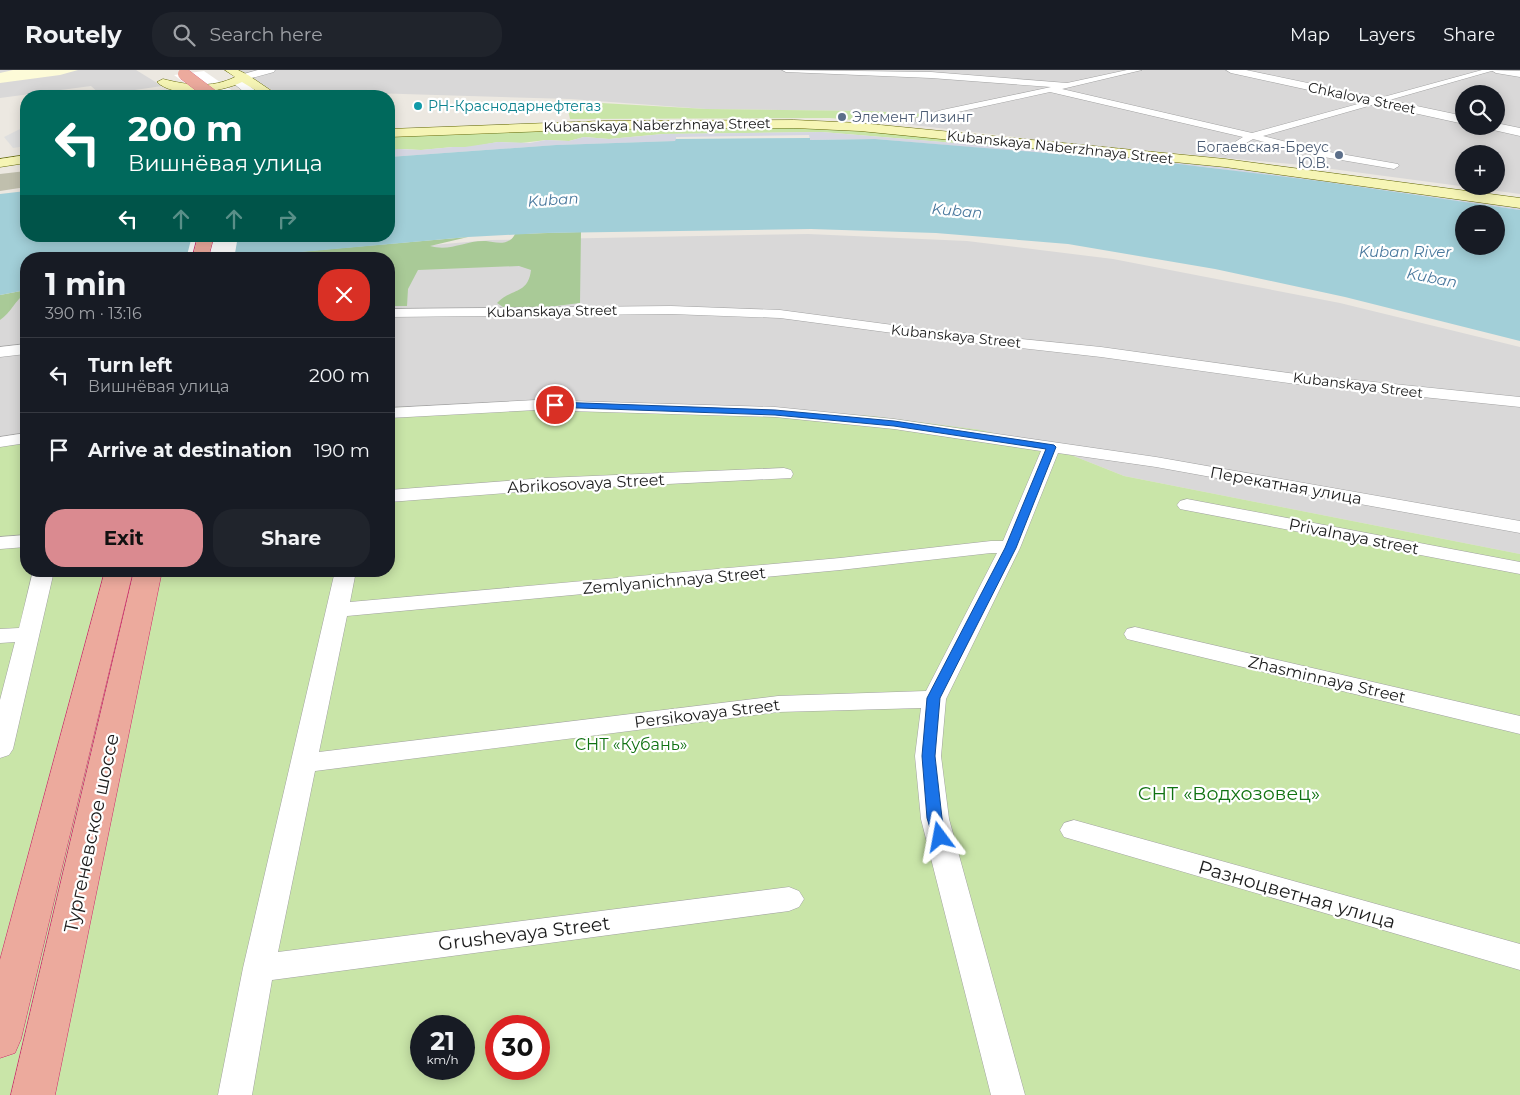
<!DOCTYPE html>
<html lang="en">
<head>
<meta charset="utf-8">
<style>
	body { margin:0; font-family:Montserrat,sans-serif; background:#20242c; color:#f1f3f6; height:100vh; display:flex; flex-direction:column; font-size:19px; white-space:nowrap }
	* { box-sizing:border-box; margin:0 }
	p { font-size:16px; color:#9ea1a6 }
	.icon { flex:none; width:28px; height:28px; fill:none; stroke:currentColor; stroke-width:2; stroke-linecap:round; stroke-linejoin:round }
	.map { position:relative; flex:1; overflow:hidden }
	.drawer { position:absolute; left:20px; top:182px; width:375px; height:325px; display:flex; flex-direction:column; background:#171b24; border-radius:20px; box-shadow:0 2px 12px #0003 }
	.drawer>* { flex:none }
	.top-card { position:absolute; left:20px; top:20px; width:375px; height:152px; border-radius:20px; box-shadow:0 2px 12px #0003; background:#00695c; color:#fff; overflow:hidden }
	.controls { position:absolute; left:1455px; top:15px; display:grid; gap:10px }
	.controls a { display:grid; place-items:center; width:50px; height:50px; border-radius:50%; background:#171b24; box-shadow:0 2px 12px #0003; font-size:25px }
	.speed { position:absolute; left:410px; top:945px; display:flex; gap:10px; font-size:25px; font-weight:700; text-align:center }
	.speed>* { display:grid; place-content:center; width:65px; height:65px; border-radius:50%; background:#171b24; box-shadow:0 2px 12px #0003; line-height:1 }
	.speed small { font-size:12px; font-weight:400 }
	.speed .limit { border:8px solid #d22; background:#fff; color:#111 }
	.pin { position:absolute; display:grid; place-items:center; width:42px; height:42px; color:#fff; margin:-21px; border:2px solid #fff; border-radius:50%; box-shadow:0 1px 5px #0007 }
	.me { position:absolute; width:55px; margin:-28px; rotate:347deg; stroke-linejoin:round; filter:drop-shadow(0 0 4px #0008) }
	.turn { display:flex; align-items:center; gap:18px; height:105px; padding:0 25px; font-size:22px }
	.turn .icon { width:65px; height:65px; stroke-width:2.5 }
	.turn b { display:block; font-size:35px; line-height:42px }
	.lanes { display:flex; align-items:center; height:48px; padding:0 25px; background:#0003; justify-content:center; gap:25px; direction:ltr }
	.lanes .off { opacity:.35 }
	.round { display:grid; place-items:center; flex:none; width:52px; height:52px; border-radius:20px; background:#20242c }
	.overview { display:flex; align-items:center; justify-content:space-between; height:85px; padding:0 25px }
	h1 { font-size:30px; font-weight:700; line-height:38px }
	.button { display:flex; gap:10px; margin-top:auto; padding:10px 25px }
	.button a { flex:1; height:58px; border-radius:20px; background:#da8a90; color:#111; font-size:20px; font-weight:700; line-height:58px; text-align:center }
	.button a+a { background:#20242c; color:#f1f3f6 }
	ul { padding:0; list-style:none }
	li { display:flex; align-items:center; gap:15px; height:75px; padding:0 25px; border-top:1px solid #363941 }
	li div { flex:1 }
	li b { display:block; font-size:19px }
	li em { font-style:normal }
	header { display:flex; align-items:center; gap:30px; box-sizing:border-box; height:70px; padding:0 25px; background:#171b24; border-bottom:1px solid #363941 }
	header strong { font-size:24px }
	nav { display:flex; gap:28px; margin-inline-start:auto; font-size:18px }
	.search { width:350px; height:45px; background:#20242c; display:flex; align-items:center; gap:12px; box-sizing:border-box; padding:0 18px; border-radius:20px; color:#9ea1a6; font-size:19px }
	.map>svg:first-child { display:block }
	.residential { fill:#d9d8d8; fill-rule:evenodd }
	.education { fill:#fdfbd8 }
	.construction { fill:#c0bfad }
	.grass { fill:#c9e5a8; fill-rule:evenodd }
	.forest { fill:#a9ca97 }
	.parking { fill:#dfdfdf }
	.plaza { fill:#d5d6e2 }
	.water { fill:#a2cfd8; fill-rule:evenodd }
	.pier { fill:#fff }
	.lines { fill:none; stroke-linecap:round; stroke-linejoin:round }
	.minor-casing { stroke:#a2a2a2; stroke-width:1 }
	.tertiary-casing { stroke:#a2a2a2; stroke-width:1 }
	.secondary-casing { stroke:#656a09; stroke-width:1 }
	.trunk-casing { stroke:#cd2b6c; stroke-width:1 }
	.minor { fill:#fff; fill-rule:evenodd }
	.tertiary { fill:#fff; fill-rule:evenodd }
	.secondary { fill:#f6f5b5; fill-rule:evenodd }
	.trunk { fill:#ecaa9d; fill-rule:evenodd }
	.trunk-bridge-casing { stroke:#cd2b6c; stroke-width:12; stroke-linecap:butt }
	.trunk-bridge { stroke:#ecaa9d; stroke-width:12 }
	.route { fill:#1a73e8; stroke:#114b97 }
	.culture-dot { fill:#0f9aa8; stroke:#fff; stroke-width:2 }
	.service-dot { fill:#5c6f8a; stroke:#fff; stroke-width:2 }
	.labels { text-anchor:middle; stroke-width:4.5; stroke-linejoin:round; paint-order:stroke }
	.far-street-label { font-size:14px; fill:#1b1b1b; stroke:#fff }
	.far-culture-label { font-size:14px; fill:#0d838f; stroke:#fff; text-anchor:start }
	.far-service-label { font-size:14px; fill:#4e5e75; stroke:#fff; text-anchor:start }
	.far-water-label { font-size:15px; font-style:italic; fill:#4a799e; stroke:#fff }
	.street-label { font-size:16px; fill:#1b1b1b; stroke:#fff }
	.park-label { font-size:16px; fill:#107212; stroke:#fff }
	.near-park-label { font-size:19px; fill:#107212; stroke:#fff }
	.near-street-label { font-size:19px; fill:#1b1b1b; stroke:#fff }
</style>
</head>
<body>
<header>
<strong>Routely</strong>
<div class="search"><svg class="icon" aria-label="search" viewBox="0 0 24 24"><circle cx="10" cy="10" r="6"/><path d="M15 15l6 6"/></svg>Search here</div>
<nav><a>Map</a><a>Layers</a><a>Share</a></nav>
</header>
<div class="map">
<svg width="1520" height="1025" viewBox="0 0 1520 1025">
	<rect width="100%" height="100%" fill="#ece8e1"/>
	<g class="residential">
		<polygon points="0,0 136,0 162,16 101,25 91,16 0,28"/>
		<path d="M237,0H1520V124L1302,95L1066,73L904,54L926,44L868,41L706,39L570,29L272,20L260,15ZM1464,24H1496V56H1464ZM1464,84H1496V116H1464Z"/>
		<polygon points="808,164 967,171 1113,189 1340,233 1520,277 1520,484 1124,406 1051,377 531,332 389,338 389,189 267,189 491,170"/>
		<polygon points="26,227 26,367 0,371 0,232"/>
	</g>
	<polygon class="education" points="13,0 78,0 60,5 0,13 0,3"/>
	<polygon class="construction" points="26,101 26,117 0,121 0,104"/>
	<g class="grass">
		<polygon points="566,31 706,39 868,41 924,44 900,54 830,48 570,49"/>
		<polygon points="618,56 805,56 859,59 1220,94 1478,128 1520,135 1520,137 1195,93 822,62 663,64 609,69 584,67 569,71 546,70 521,73 498,72 471,77 453,77 421,80 404,79 389,81 389,65"/>
		<path d="M531,332L782,340L873,346L981,360L1051,377L1124,406L1520,484V1025H0V371L26,367V501H389V338ZM421,956H464V999H421ZM496,956H539V999H496Z"/>
	</g>
	<g class="forest">
		<path d="M581,162L580,233L548,237H503L497,233C511,218 528,225 531,200L519,196L418,200L408,219L407,236H389V189H263L262,185L468,167L430,176C451,182 465,170 486,171C493,172 503,175 510,170C512,169 514,166 515,164Z"/>
		<path d="M26,220V223C15,230 11,243 0,250V225Z"/>
	</g>
	<polygon class="parking" points="26,56 26,76 13,78 4,67"/>
	<polygon class="plaza" points="822,62 1195,93 1520,137 1520,140 1204,97 875,69 810,70 809,65 676,67 676,71 556,75 389,87 389,81 397,79 421,80 453,77 465,77 498,72 530,73 546,70 569,71 584,67 609,69 663,64"/>
	<path class="water" d="M810,68V70L875,69L1170,93L1319,111L1520,140V271L1345,227L1215,199L1068,174L936,163L811,159L544,163L468,167L224,189H26V220L0,225V124L26,121V166H389V87L556,75L675,71L676,69ZM1464,144H1496V176H1464Z"/>
	<g class="pier">
		<polygon points="204,1 230,19 240,26 202,26 174,5"/>
		<polygon points="192,166 238,166 234,189 186,189"/>
	</g>
	<g class="lines">
		<defs>
			<g id="minor">
				<polygon points="782,0 931,2 1067,13 1127,0 1142,0 1062,19 1252,63 1482,0 1495,0 1263,66 1318,80 1398,94 1399,96 1394,99 1318,86 1253,69 1226,85 1222,84 1221,82 1222,80 1243,67 1050,22 944,45 919,53 916,52 916,48 942,40 1051,17 931,8 786,2"/>
				<polygon points="671,236 780,240 923,259 1101,277 1296,304 1520,327 1520,337 1296,314 1101,287 923,267 780,248 671,244 389,247 389,239"/>
				<polygon points="26,274 26,284 0,287 0,277"/>
				<path d="M536,330L775,337L894,349L1156,387L1520,451V463L1156,397L1058,383L1020,478L946,629L941,686L949,749L1025,1025H991L921,749L915,686L921,638L778,642L315,701L278,882L789,817L799,821L804,829L799,837L789,841L272,910L252,1025H218L243,898L335,501H356L350,532L840,488L991,471H1003L1041,381L894,359L775,347L536,340L389,348V338ZM991,483H997L926,621L778,626L319,682L347,546L840,500Z"/>
				<polygon points="26,363 26,373 0,377 0,367"/>
				<polygon points="784,398 791,400 793,404 791,408 545,420 389,432 389,420 545,408"/>
				<polygon points="1187,429 1520,492 1520,504 1180,439 1177,435 1180,431"/>
				<polygon points="26,465 26,477 0,479 0,467"/>
				<polygon points="33,501 54,501 13,679 9,685 0,688 0,630 15,572 0,573 0,559 19,558"/>
				<polygon points="1135,557 1520,646 1520,664 1127,569 1124,564 1127,559"/>
				<polygon points="1074,750 1520,874 1520,900 1064,767 1060,760 1064,753"/>
			</g>
			<g id="tertiary">
				<polygon points="258,0 275,0 274,2 248,9 245,12 262,26 249,26 233,13 240,5"/>
				<polygon points="1226,0 1246,0 1464,46 1464,54 1231,3"/>
				<polygon points="1491,0 1520,1 1520,7 1496,3"/>
				<polygon points="1496,53 1520,58 1520,66 1489,59 1487,56 1496,56"/>
			</g>
			<g id="secondary">
				<path d="M225,0H238L248,5L279,26H265L242,12C223,22 174,29 157,12L163,9C187,15 211,19 235,7Z"/>
				<polygon points="794,50 860,53 1225,89 1520,128 1520,138 1225,97 860,61 794,58 602,59 389,67 389,59 602,51"/>
				<polygon points="26,85 26,93 0,97 0,89"/>
			</g>
			<g id="trunk">
				<polygon points="198,166 214,166 208,189 192,189"/>
				<polygon points="105,501 133,501 21,969 15,983 0,988 0,890"/>
				<polygon points="134,501 162,501 55,1025 11,1025"/>
			</g>
		</defs>
		<use href="#minor" class="minor-casing"/>
		<use href="#tertiary" class="tertiary-casing"/>
		<use href="#secondary" class="secondary-casing"/>
		<use href="#trunk" class="trunk-casing"/>
		<use href="#minor" class="minor"/>
		<use href="#tertiary" class="tertiary"/>
		<use href="#secondary" class="secondary"/>
		<use href="#trunk" class="trunk"/>
		<defs>
			<polyline id="trunk-bridge" points="184,4 213,26"/>
		</defs>
		<use href="#trunk-bridge" class="trunk-bridge-casing"/>
		<use href="#trunk-bridge" class="trunk-bridge"/>
	</g>
	<polygon class="route" points="555,332 775,340 894,351 1054,375 1056,377 1016,478 940,628 935,686 942,748 947,767 945,771 940,773 934,771 927,748 922,686 927,628 1005,478 1046,379 894,356 775,345 551,337 550,335"/>
	<circle class="culture-dot" cx="418" cy="36" r="5"/>
	<g class="service-dot">
		<circle cx="842" cy="47" r="5"/>
		<circle cx="1339" cy="85" r="5"/>
	</g>
	<g class="labels">
		<g class="far-street-label">
			<text transform="translate(1362 28) rotate(12)" y="5">Chkalova Street</text>
			<text transform="translate(657 55) rotate(-1)" y="5">Kubanskaya Naberzhnaya Street</text>
			<text transform="translate(1060 77) rotate(6)" y="5">Kubanskaya Naberzhnaya Street</text>
			<text transform="translate(552 241) rotate(-1)" y="5">Kubanskaya Street</text>
			<text transform="translate(956 266) rotate(6)" y="5">Kubanskaya Street</text>
			<text transform="translate(1358 315) rotate(7)" y="5">Kubanskaya Street</text>
		</g>
		<g class="far-culture-label">
			<text x="428" y="41">РН-Краснодарнефтегаз</text>
		</g>
		<g class="far-service-label">
			<text x="852" y="52">Элемент Лизинг</text>
			<text x="1329" y="82" text-anchor="end">Богаевская-Бреус<tspan x="1329" dy="16">Ю.В.</tspan></text>
		</g>
		<g class="far-water-label">
			<text transform="translate(553 130) rotate(-4)" y="5">Kuban</text>
			<text transform="translate(957 141) rotate(5)" y="5">Kuban</text>
			<text x="1405" y="187">Kuban River</text>
			<text transform="translate(1432 208) rotate(11)" y="5">Kuban</text>
		</g>
		<g class="street-label">
			<text transform="translate(586 413) rotate(-3)" y="6">Abrikosovaya Street</text>
			<text transform="translate(1286 415) rotate(10)" y="6">Перекатная улица</text>
			<text transform="translate(1354 466) rotate(11)" y="6">Privalnaya street</text>
			<text transform="translate(674 510) rotate(-5)" y="6">Zemlyanichnaya Street</text>
			<text transform="translate(1327 609) rotate(13)" y="6">Zhasminnaya Street</text>
			<text transform="translate(707 643) rotate(-7)" y="6">Persikovaya Street</text>
		</g>
		<g class="park-label">
			<text x="631" y="680">СНТ «Кубань»</text>
		</g>
		<g class="near-park-label">
			<text x="1229" y="730">СНТ «Водхозовец»</text>
		</g>
		<g class="near-street-label">
			<text transform="translate(91 763) rotate(-78)" y="7">Тургеневское шоссе</text>
			<text transform="translate(1297 824) rotate(16)" y="7">Разноцветная улица</text>
			<text transform="translate(524 863) rotate(-7)" y="7">Grushevaya Street</text>
		</g>
	</g>
</svg>
<div class="controls">
<a><svg class="icon" aria-label="search" viewBox="0 0 24 24"><circle cx="10" cy="10" r="6"/><path d="M15 15l6 6"/></svg></a>
<a>+</a>
<a>−</a>
</div>
<div class="speed"><div>21<small>km/h</small></div><div class="limit">30</div></div>
<div class="pin" style="left:555px;top:335px;background:#d93025"><svg class="icon" aria-label="arrive" viewBox="0 0 24 24"><path d="M6 21V4h12l-3 4 3 4H6"/></svg></div>
<svg class="me" style="left:940px;top:767px" viewBox="-20 -20 40 40"><path d="M0-17L14 15 0 8-14 15z" fill="#1a73e8" stroke="#fff" stroke-width="4"/></svg>
<div class="top-card">
<div class="turn"><svg class="icon" aria-label="left" viewBox="0 0 24 24"><path d="M17 20v-9H6M10 6l-5 5 5 5"/></svg><div><b>200 m</b>Вишнёвая улица</div></div>
<div class="lanes"><svg class="icon" aria-label="left" viewBox="0 0 24 24"><path d="M17 20v-9H6M10 6l-5 5 5 5"/></svg><svg class="icon off" aria-label="ahead" viewBox="0 0 24 24"><path d="M12 20V5M6 11l6-6 6 6"/></svg><svg class="icon off" aria-label="ahead" viewBox="0 0 24 24"><path d="M12 20V5M6 11l6-6 6 6"/></svg><svg class="icon off" aria-label="right" viewBox="0 0 24 24"><path d="M7 20v-9h11M14 6l5 5-5 5"/></svg></div>
</div>
<section class="drawer">
<div class="overview"><div><h1>1 min</h1><p>390 m · 13:16</p></div><a class="round" style="background:#d93025;color:#fff"><svg class="icon" aria-label="close" viewBox="0 0 24 24"><path d="M6 6l12 12M18 6L6 18"/></svg></a></div>
<ul>
<li><svg class="icon" aria-label="left" viewBox="0 0 24 24"><path d="M17 20v-9H6M10 6l-5 5 5 5"/></svg><div><b>Turn left</b><p>Вишнёвая улица</p></div><em>200 m</em></li>
<li><svg class="icon" aria-label="arrive" viewBox="0 0 24 24"><path d="M6 21V4h12l-3 4 3 4H6"/></svg><div><b>Arrive at destination</b></div><em>190 m</em></li>
</ul>
<div class="button"><a>Exit</a><a>Share</a></div>
</section>
</div>
</body>
</html>
